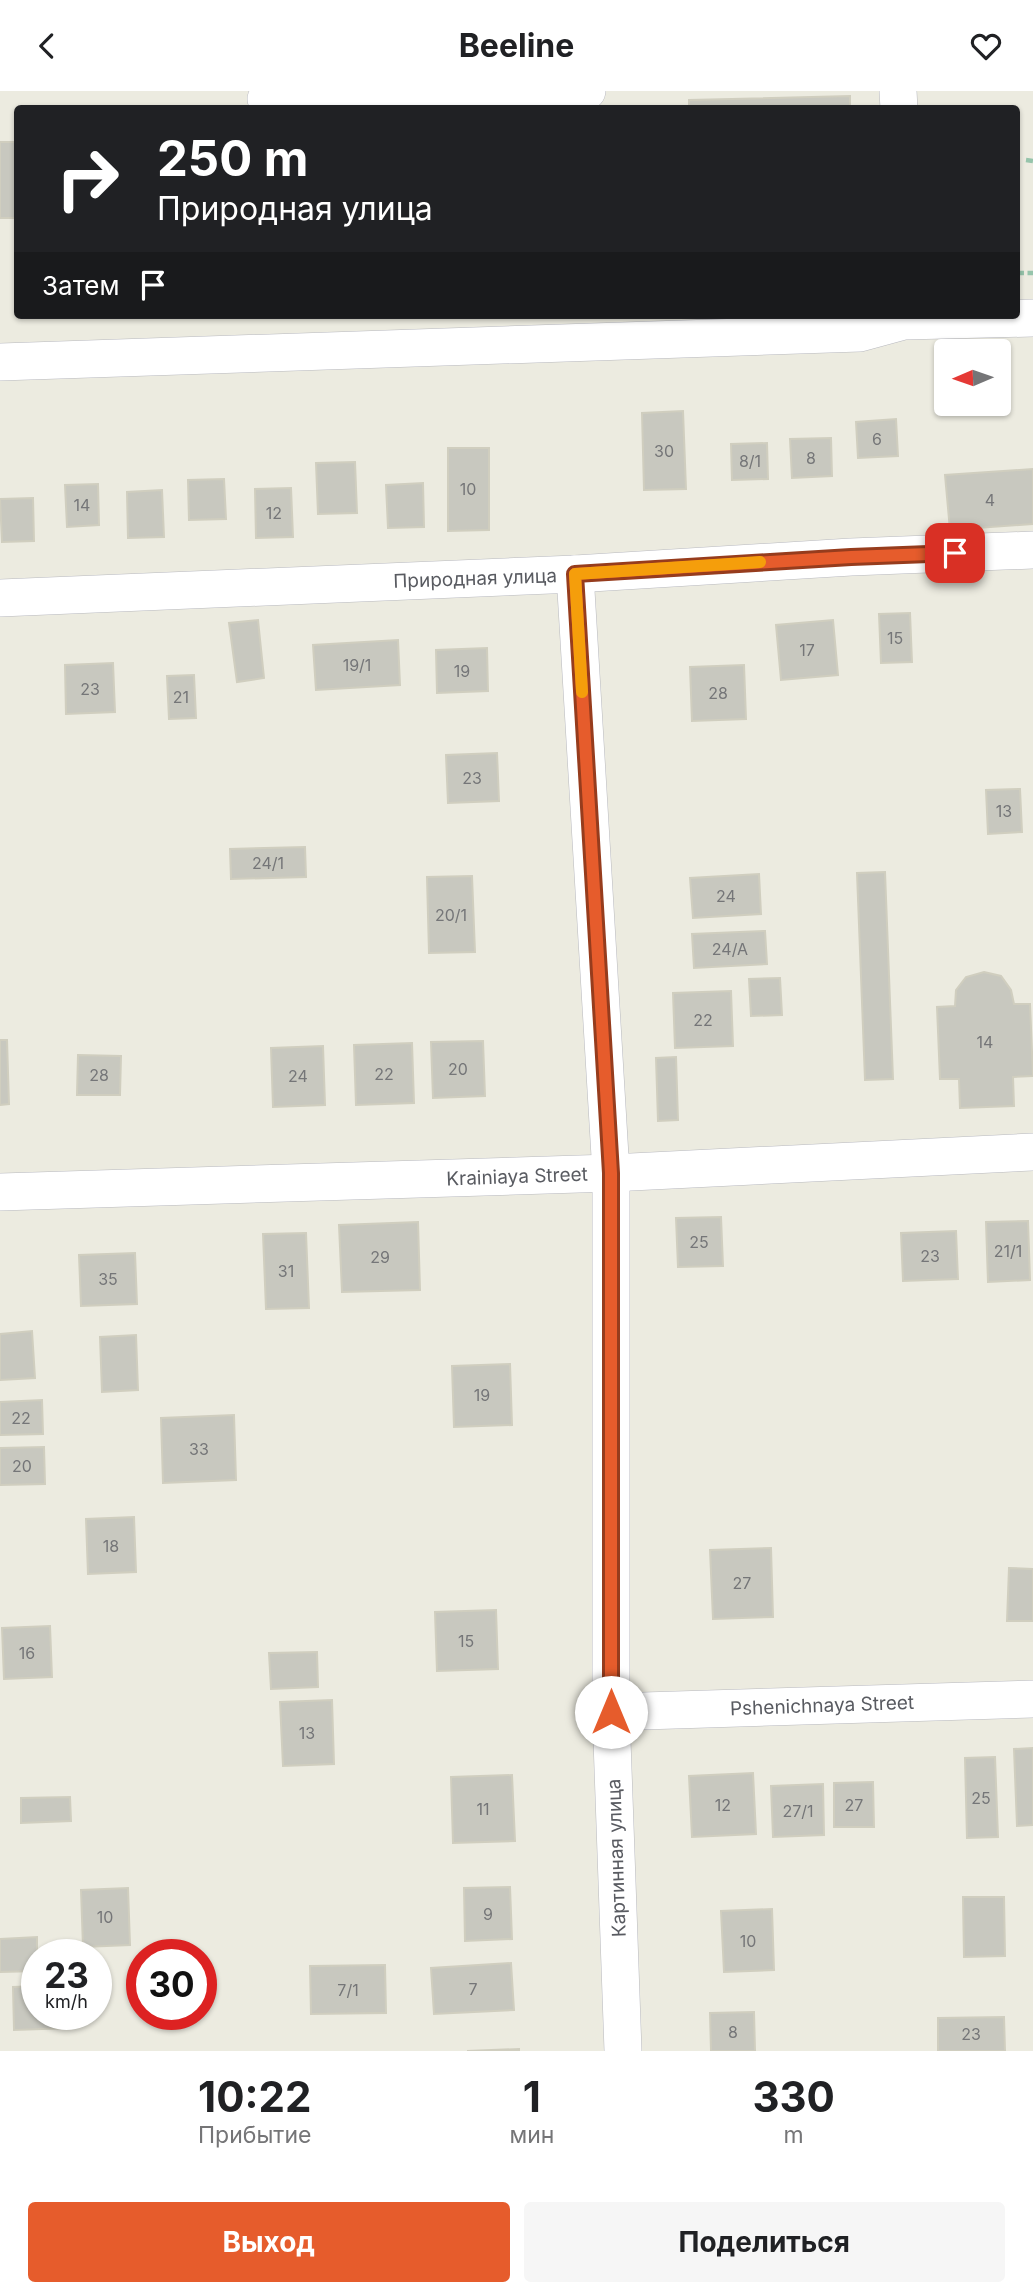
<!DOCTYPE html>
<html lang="ru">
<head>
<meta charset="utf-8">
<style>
	body { margin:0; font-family:Inter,sans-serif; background:#f6f6f6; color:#202124; height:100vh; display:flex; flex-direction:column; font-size:26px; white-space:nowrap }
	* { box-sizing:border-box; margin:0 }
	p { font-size:23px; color:#757577 }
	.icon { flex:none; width:38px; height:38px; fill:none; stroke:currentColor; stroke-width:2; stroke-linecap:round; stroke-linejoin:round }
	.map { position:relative; height:1960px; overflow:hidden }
	.details { display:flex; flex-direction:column; background:#fff; flex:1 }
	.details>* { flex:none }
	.top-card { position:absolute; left:14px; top:14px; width:1006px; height:214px; border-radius:7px; box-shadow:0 2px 5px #0004; background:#202124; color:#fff; overflow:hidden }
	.needle { width:46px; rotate:268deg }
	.fabs { position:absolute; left:934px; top:248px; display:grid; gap:14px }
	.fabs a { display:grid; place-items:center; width:77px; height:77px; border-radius:7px; background:#fff; box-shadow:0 2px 5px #0004; font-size:35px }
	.speed { position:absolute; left:21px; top:1848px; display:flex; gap:14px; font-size:35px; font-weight:700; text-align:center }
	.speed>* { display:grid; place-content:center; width:91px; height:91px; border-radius:50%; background:#fff; box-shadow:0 2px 5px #0004; line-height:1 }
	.speed small { font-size:18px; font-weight:400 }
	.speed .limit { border:10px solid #d22; background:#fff; color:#111 }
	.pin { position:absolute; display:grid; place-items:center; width:60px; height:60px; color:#fff; margin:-30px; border-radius:14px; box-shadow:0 4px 10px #0006 }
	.me { position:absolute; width:77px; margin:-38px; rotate:0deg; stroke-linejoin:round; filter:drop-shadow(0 0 5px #0008) }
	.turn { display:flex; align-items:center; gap:24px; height:147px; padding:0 28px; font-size:32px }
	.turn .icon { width:91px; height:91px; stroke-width:2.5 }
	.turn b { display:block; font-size:49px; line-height:60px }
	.then { display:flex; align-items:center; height:66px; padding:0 28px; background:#0003; gap:14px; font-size:26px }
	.eta { display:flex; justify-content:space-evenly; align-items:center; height:119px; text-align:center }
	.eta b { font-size:42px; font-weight:700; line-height:49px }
	.button { display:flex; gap:14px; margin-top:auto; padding:14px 28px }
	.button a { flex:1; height:80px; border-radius:7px; background:#e65c2c; color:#fff; font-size:28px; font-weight:700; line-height:80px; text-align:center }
	.button a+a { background:#f6f6f6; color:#202124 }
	header { display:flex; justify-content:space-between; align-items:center; height:91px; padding:0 28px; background:#fff; font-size:32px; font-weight:700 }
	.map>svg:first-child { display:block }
	.building { fill:#c8c8bf; stroke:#d0cebf; stroke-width:2 }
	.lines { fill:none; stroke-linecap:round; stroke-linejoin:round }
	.minor-casing { stroke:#b8b9bf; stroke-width:38 }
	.path { stroke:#96c4ab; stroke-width:4.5; stroke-dasharray:7 3.5; stroke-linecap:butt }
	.minor { stroke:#fff; stroke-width:37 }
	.route-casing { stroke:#963c1d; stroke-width:18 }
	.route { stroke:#e65c2c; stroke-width:12 }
	.slow { stroke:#f59e0b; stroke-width:12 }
	.labels { text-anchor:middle; stroke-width:5; stroke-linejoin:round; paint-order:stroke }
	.number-label { font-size:16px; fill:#757678 }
	.street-label { font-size:19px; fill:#595b61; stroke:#fff }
</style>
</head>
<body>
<header><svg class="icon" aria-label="back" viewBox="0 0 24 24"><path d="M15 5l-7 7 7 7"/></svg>Beeline<svg class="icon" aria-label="heart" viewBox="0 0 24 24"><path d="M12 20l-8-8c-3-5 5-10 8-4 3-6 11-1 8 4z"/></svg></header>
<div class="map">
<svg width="1033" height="1960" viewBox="0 0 1033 1960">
	<rect width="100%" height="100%" fill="#ecebe0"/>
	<g class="building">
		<polygon points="850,5 850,18 689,18 689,9"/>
		<rect x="0" y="51" width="18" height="76"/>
		<polygon points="683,320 686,398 644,399 642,322"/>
		<polygon points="896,328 898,365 858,367 856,331"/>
		<polygon points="831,347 832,385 792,387 790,348"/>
		<polygon points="767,352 768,388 732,389 731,353"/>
		<polygon points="448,357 489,357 489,439 448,440"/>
		<polygon points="355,371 357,422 318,423 316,372"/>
		<polygon points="1033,378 1033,433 950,439 945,384"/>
		<polygon points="224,388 226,428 189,429 188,389"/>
		<polygon points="423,392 424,436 388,437 386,394"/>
		<polygon points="98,393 99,434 67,436 65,394"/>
		<polygon points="291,397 293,446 256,447 255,398"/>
		<polygon points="162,399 164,446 128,447 127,401"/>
		<polygon points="33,407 34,450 2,451 0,408"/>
		<polygon points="910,522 912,571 881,572 879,523"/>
		<polygon points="258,529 264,587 237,591 229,532"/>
		<polygon points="833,529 838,584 781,589 776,534"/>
		<polygon points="398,549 400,594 316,599 313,554"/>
		<polygon points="487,557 488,600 437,602 436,559"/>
		<polygon points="113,572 115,621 66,623 65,574"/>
		<polygon points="744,574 746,628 692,630 690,576"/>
		<polygon points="194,584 196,627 169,628 167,585"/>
		<polygon points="497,662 499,710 448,712 446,664"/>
		<polygon points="1020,698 1022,741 988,743 986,699"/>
		<polygon points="305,756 306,786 231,788 230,758"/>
		<polygon points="885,781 893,988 865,989 857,782"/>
		<polygon points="759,783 761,823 693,827 690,787"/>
		<polygon points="472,785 475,861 429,862 427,786"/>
		<polygon points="765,840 767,873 694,877 692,843"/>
		<polygon points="984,881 1001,885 1011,899 1014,913 1030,913 1033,985 1013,986 1014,1015 960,1017 959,988 940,988 937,916 955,915 956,899 966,886"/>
		<polygon points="780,887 782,924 751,925 749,888"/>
		<polygon points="731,900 733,955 675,957 673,902"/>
		<polygon points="0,949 7,949 9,1013 0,1014"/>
		<polygon points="483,950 485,1005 433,1007 431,951"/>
		<polygon points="412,952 414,1012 356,1014 354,954"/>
		<polygon points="323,955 325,1014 273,1016 271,957"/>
		<polygon points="78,964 121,965 120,1004 77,1004"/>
		<polygon points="676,966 678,1029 658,1030 656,967"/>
		<polygon points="721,1126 723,1175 678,1176 676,1127"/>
		<polygon points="1028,1130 1030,1189 988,1191 986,1131"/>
		<polygon points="418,1131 420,1199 342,1201 339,1134"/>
		<polygon points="956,1140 958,1188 903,1190 901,1142"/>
		<polygon points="306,1142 309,1217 266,1218 263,1143"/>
		<polygon points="135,1162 137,1213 81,1215 79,1164"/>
		<polygon points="32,1240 35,1287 0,1289 0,1243"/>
		<polygon points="136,1244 138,1299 102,1301 100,1246"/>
		<polygon points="510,1273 512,1334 454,1336 452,1275"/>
		<polygon points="42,1309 43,1343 0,1344 0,1311"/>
		<polygon points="234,1324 236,1389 163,1392 161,1327"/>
		<polygon points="44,1356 45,1393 0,1394 0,1357"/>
		<polygon points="134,1426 136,1481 88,1483 86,1428"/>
		<polygon points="771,1457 773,1526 713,1528 710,1459"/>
		<polygon points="1009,1477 1033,1478 1033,1530 1007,1530"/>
		<polygon points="496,1519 498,1578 437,1580 435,1521"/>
		<polygon points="50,1535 52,1586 4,1588 2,1537"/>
		<polygon points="317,1561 318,1596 271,1598 269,1562"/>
		<polygon points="332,1609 334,1673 283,1675 280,1611"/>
		<polygon points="1033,1657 1033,1734 1017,1735 1014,1658"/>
		<polygon points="995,1666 998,1746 967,1747 965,1667"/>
		<polygon points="753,1682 756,1743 692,1746 689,1685"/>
		<polygon points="512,1684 515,1750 453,1752 451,1686"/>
		<polygon points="873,1691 874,1736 834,1736 834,1692"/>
		<polygon points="823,1693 824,1744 773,1746 771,1695"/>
		<polygon points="70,1706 71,1730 21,1732 21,1707"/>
		<polygon points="510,1796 512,1848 465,1850 464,1797"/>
		<polygon points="128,1797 130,1854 83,1856 81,1799"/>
		<polygon points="963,1806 1004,1806 1005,1865 964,1866"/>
		<polygon points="772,1818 774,1879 724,1881 721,1820"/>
		<polygon points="37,1846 37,1880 0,1881 0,1848"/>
		<polygon points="511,1872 514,1919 434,1923 431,1877"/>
		<polygon points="385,1874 386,1922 311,1923 310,1875"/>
		<polygon points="37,1895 37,1923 71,1923 72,1937 14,1939 13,1896"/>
		<polygon points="754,1921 755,1960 711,1960 710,1922"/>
		<polygon points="1004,1926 1005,1960 938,1960 938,1927"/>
		<polygon points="519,1958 519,1960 467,1960"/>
	</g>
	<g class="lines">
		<defs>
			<g id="minor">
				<polyline points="898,0 899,18"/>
				<polyline points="266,8 587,0"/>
				<polyline points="0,271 860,242 904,230 1033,227"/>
				<polyline points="575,483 611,1082 611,1621 623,1960"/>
				<polyline points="0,507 575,483 851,466 1033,459"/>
				<polyline points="0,1101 611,1082 1033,1061"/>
				<polyline points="611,1621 1033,1608"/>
			</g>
		</defs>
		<use href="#minor" class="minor-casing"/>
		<g class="path">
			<polyline points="1026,69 1033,70"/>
			<polyline points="1017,182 1033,182"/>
		</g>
		<use href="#minor" class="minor"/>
	</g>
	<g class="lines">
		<defs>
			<polyline id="route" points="611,1621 611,1082 575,483 851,466 955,462"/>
		</defs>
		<use href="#route" class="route-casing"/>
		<use href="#route" class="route"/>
		<polyline class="slow" points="582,601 575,483 760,471"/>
	</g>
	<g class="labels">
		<g class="number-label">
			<text x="877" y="354">6</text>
			<text x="664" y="366">30</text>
			<text x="811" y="373">8</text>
			<text x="750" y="376">8/1</text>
			<text x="468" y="404">10</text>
			<text x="990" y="415">4</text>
			<text x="82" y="420">14</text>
			<text x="274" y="428">12</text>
			<text x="895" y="553">15</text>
			<text x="807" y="565">17</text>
			<text x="357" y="580">19/1</text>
			<text x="462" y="586">19</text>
			<text x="90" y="604">23</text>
			<text x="718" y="608">28</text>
			<text x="181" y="612">21</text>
			<text x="472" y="693">23</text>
			<text x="1004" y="726">13</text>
			<text x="268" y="778">24/1</text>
			<text x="726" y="811">24</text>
			<text x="451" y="830">20/1</text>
			<text x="730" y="864">24/А</text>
			<text x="703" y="935">22</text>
			<text x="985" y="957">14</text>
			<text x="458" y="984">20</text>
			<text x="384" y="989">22</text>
			<text x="99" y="990">28</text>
			<text x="298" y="991">24</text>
			<text x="699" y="1157">25</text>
			<text x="1008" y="1166">21/1</text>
			<text x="930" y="1171">23</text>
			<text x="380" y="1172">29</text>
			<text x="286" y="1186">31</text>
			<text x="108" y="1194">35</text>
			<text x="482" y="1310">19</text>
			<text x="21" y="1333">22</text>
			<text x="199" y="1364">33</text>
			<text x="22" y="1381">20</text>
			<text x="111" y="1461">18</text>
			<text x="742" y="1498">27</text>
			<text x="466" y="1556">15</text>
			<text x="27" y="1568">16</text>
			<text x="307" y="1648">13</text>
			<text x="981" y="1713">25</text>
			<text x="723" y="1720">12</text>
			<text x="854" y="1720">27</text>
			<text x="483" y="1724">11</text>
			<text x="798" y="1726">27/1</text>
			<text x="488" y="1829">9</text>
			<text x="105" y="1832">10</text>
			<text x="748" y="1856">10</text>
			<text x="473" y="1904">7</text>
			<text x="348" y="1905">7/1</text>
			<text x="733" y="1947">8</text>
			<text x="971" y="1949">23</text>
		</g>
		<g class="street-label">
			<text transform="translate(475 487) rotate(-2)" y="7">Природная улица</text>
			<text transform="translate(517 1085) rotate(-2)" y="7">Krainiaya Street</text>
			<text transform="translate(822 1614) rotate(-2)" y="7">Pshenichnaya Street</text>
			<text transform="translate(616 1767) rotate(-92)" y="7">Картинная улица</text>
		</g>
	</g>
</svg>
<div class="fabs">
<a><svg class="needle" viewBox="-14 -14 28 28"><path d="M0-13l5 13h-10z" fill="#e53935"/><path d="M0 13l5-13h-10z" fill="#757577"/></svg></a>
</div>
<div class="speed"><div>23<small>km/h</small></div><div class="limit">30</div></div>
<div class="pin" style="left:955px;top:462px;background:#d93025"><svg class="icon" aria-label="arrive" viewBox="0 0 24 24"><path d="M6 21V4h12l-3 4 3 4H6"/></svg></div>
<svg class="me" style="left:611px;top:1621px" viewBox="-20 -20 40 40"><circle r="19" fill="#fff"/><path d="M0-13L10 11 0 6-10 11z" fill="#e65c2c"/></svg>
<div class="top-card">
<div class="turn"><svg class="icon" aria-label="right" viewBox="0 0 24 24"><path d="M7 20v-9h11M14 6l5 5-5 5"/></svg><div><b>250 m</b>Природная улица</div></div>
<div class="then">Затем<svg class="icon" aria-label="arrive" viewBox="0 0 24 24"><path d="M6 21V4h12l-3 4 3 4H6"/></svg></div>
</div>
</div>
<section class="details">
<div class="eta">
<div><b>10:22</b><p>Прибытие</p></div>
<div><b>1</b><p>мин</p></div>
<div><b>330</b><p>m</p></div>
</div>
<div class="button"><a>Выход</a><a>Поделиться</a></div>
</section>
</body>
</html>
